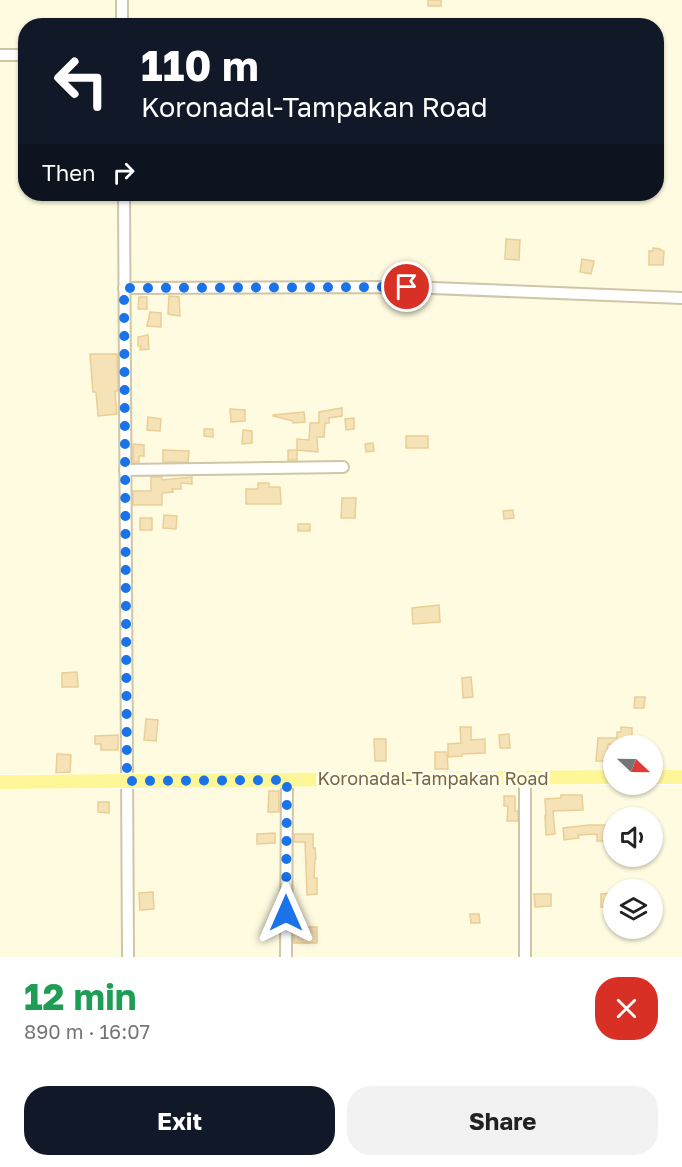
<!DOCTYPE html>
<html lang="en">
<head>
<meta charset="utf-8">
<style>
	body { margin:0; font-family:"Golos Text",sans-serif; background:#f2f2f2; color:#222; height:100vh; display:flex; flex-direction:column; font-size:22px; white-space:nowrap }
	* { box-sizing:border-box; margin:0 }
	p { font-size:20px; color:#767676 }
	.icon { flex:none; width:33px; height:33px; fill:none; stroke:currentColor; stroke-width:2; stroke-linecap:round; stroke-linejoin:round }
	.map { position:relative; height:957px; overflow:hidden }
	.details { display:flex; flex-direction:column; background:#fff; flex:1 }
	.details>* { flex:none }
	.guide { position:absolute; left:18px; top:18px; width:646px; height:183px; border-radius:24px; box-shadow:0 2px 4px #0004; background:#111827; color:#fff; overflow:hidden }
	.needle { width:39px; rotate:112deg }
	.buttons { position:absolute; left:603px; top:735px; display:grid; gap:12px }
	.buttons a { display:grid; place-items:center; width:60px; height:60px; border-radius:50%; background:#fff; box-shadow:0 2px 4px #0004; font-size:30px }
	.pin { position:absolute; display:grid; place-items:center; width:51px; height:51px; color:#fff; margin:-26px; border:3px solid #fff; border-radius:50%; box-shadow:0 2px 6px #0007 }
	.me { position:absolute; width:66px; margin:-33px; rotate:0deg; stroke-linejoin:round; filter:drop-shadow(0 0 4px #0008) }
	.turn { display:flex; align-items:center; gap:21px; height:126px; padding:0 24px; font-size:27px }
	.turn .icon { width:78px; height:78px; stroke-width:2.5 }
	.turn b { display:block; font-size:42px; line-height:51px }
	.then { display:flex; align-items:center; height:57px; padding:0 24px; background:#0003; gap:12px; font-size:22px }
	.round { display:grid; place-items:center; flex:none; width:63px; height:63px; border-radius:24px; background:#f2f2f2 }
	.overview { display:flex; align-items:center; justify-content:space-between; height:102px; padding:0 24px }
	h1 { font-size:36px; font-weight:700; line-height:45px; color:#1e9e55 }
	.action { display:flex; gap:12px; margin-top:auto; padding:12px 24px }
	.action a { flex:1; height:69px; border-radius:24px; background:#111827; color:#fff; font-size:24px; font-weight:700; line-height:69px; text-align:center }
	.action a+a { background:#f2f2f2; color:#222 }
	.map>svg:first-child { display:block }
	.building { fill:#f6e2b7; stroke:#eace96; stroke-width:1.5 }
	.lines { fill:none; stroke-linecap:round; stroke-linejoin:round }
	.minor-casing { stroke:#d0c5a7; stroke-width:14 }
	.major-casing { stroke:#fff; stroke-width:16 }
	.minor { stroke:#fff; stroke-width:10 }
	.major { stroke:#fff697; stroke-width:14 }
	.route { stroke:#1a73e8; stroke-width:10; stroke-dasharray:0 18 }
	.labels { text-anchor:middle; stroke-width:6; stroke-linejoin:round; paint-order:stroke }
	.street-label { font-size:18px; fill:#776646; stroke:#fffde9 }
</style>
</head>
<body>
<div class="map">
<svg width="682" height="957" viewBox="0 0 682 957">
	<rect width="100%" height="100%" fill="#fefbe1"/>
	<g class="building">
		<rect x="428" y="0" width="13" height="6"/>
		<polygon points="506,239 520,240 519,260 505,259"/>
		<polygon points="653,248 660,249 660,250 664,251 663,265 649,265 649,251 653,251"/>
		<polygon points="582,259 594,261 591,274 580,272"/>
		<polygon points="169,296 179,297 180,316 168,314"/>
		<polygon points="139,297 147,297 147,309 138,309"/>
		<polygon points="150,312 161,313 161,327 147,326"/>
		<polygon points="148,335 149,349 140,350 141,346 138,346 138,337"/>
		<polygon points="90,354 117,354 118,391 115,391 117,414 98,416 96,392 93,392"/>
		<polygon points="342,408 342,416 329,418 329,423 325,423 324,437 317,437 318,452 297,450 297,439 309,440 310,423 319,423 319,412"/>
		<polygon points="230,409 245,410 245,421 231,422"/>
		<polygon points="304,412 305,422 293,423 293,421 273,416 273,415"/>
		<polygon points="148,417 161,419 160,431 147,430"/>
		<polygon points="354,418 354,429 346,430 345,419"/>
		<polygon points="204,429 213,429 213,437 204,436"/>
		<polygon points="243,430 252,431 252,443 242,444"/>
		<rect x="406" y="436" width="22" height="12"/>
		<polygon points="373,443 374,451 366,452 365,444"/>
		<polygon points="133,444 144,445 144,456 139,456 139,462 133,462"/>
		<polygon points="163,450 189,451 188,462 163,462"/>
		<rect x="288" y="450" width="9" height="10"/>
		<polygon points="151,477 162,477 162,480 192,477 192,484 181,483 181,489 172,489 173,492 162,493 162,505 133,505 133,491 151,491"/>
		<polygon points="258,483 269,483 269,487 280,487 281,504 246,504 246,489 258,489"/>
		<polygon points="342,498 356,498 355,518 341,518"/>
		<polygon points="513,510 514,518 504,519 503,511"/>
		<polygon points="164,515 177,516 176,529 163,528"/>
		<rect x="140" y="518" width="12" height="12"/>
		<rect x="298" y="524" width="12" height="7"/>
		<polygon points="439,605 440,622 413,624 412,608"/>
		<polygon points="77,672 78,687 62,687 62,673"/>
		<polygon points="471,677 473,697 463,698 462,678"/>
		<polygon points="635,697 645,697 644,708 634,708"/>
		<polygon points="146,719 158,720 156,741 144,740"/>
		<polygon points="460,727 471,727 471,740 485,739 485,753 462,754 462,756 448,757 448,744 461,743"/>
		<polygon points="621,727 632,728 632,745 608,744 607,761 596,761 598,738 617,738 617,732 621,732"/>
		<polygon points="509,734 510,748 500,748 499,735"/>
		<polygon points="118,735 118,750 101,750 101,744 95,744 95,736"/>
		<polygon points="374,739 386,739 386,761 375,761"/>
		<polygon points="435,752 447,752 448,769 435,769"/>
		<polygon points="57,754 71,755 70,772 56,773"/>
		<polygon points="269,791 279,791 279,812 268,812"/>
		<polygon points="561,795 582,795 583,810 553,811 555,834 546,835 545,816 546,816 545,799 561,798"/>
		<polygon points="504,796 515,796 515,811 518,811 518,821 507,821 508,806 504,806"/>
		<polygon points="98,802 109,802 109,813 98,812"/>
		<polygon points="589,825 614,825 614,835 611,835 611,841 597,841 597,834 578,835 579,838 564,840 563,828"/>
		<polygon points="275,833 275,843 257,844 257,834"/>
		<polygon points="294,834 313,834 313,848 315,848 316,859 315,860 314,878 317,878 317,894 307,895 305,842 294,842"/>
		<polygon points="153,892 154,909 140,910 139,893"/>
		<polygon points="614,893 614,907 601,907 601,894"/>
		<polygon points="534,894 551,894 551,906 535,907"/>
		<polygon points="470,914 479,914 480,923 471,923"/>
		<rect x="294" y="927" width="23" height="16"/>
	</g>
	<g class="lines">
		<defs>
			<g id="minor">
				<polyline points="122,0 122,26"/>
				<polyline points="0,55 26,55"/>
				<polyline points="124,194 128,957"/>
				<polyline points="124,288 407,287 682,298"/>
				<polyline points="125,470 343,467"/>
				<polyline points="525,778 525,957"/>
				<polyline points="286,957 287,780"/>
			</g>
			<g id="major">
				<polyline points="652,777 682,777"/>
				<polyline points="0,782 614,777"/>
			</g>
		</defs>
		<use href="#minor" class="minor-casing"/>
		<use href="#major" class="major-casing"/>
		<use href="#minor" class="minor"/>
		<use href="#major" class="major"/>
	</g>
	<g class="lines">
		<polyline class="route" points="286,913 287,780 127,781 124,288 407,287"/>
	</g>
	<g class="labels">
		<g class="street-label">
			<text x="433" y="785">Koronadal-Tampakan Road</text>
		</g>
	</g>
</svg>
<div class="buttons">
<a><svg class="needle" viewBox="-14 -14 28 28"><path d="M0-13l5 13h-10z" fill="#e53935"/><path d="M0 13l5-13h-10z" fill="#767676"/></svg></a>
<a><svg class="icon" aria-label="sound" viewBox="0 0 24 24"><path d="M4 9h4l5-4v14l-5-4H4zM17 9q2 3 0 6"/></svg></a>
<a><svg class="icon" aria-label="layers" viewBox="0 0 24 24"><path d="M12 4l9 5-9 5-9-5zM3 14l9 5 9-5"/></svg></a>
</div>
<div class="pin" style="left:407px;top:287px;background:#d93025"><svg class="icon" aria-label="arrive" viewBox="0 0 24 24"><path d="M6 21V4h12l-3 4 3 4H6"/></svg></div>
<svg class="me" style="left:286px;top:913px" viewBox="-20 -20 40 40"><path d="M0-17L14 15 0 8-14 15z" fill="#1a73e8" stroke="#fff" stroke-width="4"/></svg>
<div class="guide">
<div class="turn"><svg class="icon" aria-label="left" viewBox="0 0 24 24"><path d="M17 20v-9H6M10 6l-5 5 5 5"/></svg><div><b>110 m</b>Koronadal-Tampakan Road</div></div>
<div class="then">Then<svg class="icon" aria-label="right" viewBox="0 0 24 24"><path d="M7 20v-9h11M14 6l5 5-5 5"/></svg></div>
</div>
</div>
<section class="details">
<div class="overview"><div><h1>12 min</h1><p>890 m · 16:07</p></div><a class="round" style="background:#d93025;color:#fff"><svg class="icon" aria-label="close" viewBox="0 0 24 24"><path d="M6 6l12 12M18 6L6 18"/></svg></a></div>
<div class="action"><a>Exit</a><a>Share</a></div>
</section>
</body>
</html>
